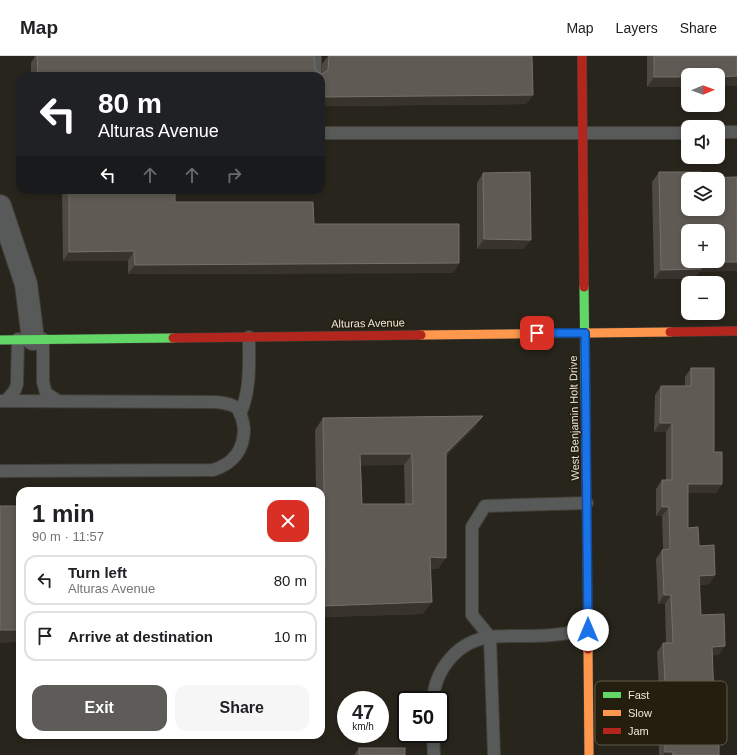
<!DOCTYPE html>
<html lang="en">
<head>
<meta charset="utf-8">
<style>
	body { margin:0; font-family:Helvetica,sans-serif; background:#f6f6f6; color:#202124; height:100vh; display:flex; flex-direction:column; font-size:15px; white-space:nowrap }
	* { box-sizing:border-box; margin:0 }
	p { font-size:13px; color:#757577 }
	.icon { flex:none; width:22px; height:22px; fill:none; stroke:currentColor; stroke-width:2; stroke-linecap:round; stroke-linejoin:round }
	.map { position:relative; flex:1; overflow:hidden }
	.drawer { position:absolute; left:16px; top:431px; width:309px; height:252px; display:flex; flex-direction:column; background:#fff; border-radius:12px; box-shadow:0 2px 6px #0003 }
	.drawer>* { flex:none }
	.guide { position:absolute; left:16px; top:16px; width:309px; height:122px; border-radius:12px; box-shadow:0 2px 6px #0003; background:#202124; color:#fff; overflow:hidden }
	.needle { width:26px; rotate:89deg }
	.fabs { position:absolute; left:681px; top:12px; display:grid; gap:8px }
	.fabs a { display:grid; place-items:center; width:44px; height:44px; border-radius:8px; background:#fff; box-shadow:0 2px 6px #0003; font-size:20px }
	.speed { position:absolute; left:337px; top:635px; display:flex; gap:8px; font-size:20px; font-weight:700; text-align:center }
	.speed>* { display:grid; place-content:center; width:52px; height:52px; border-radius:50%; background:#fff; box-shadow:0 2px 6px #0003; line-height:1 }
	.speed small { font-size:10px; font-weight:400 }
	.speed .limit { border:2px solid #111; border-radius:6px; background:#fff; color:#111 }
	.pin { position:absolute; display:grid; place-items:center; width:34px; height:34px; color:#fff; margin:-17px; border-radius:8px; box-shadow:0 2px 6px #0006 }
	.me { position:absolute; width:44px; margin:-22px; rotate:0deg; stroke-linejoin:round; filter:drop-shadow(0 0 3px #0008) }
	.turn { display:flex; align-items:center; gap:14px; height:84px; padding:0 16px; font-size:18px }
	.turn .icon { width:52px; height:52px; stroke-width:2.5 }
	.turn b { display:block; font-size:28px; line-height:34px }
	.lanes { display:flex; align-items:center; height:38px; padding:0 16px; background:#0003; justify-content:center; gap:20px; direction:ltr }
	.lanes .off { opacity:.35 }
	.round { display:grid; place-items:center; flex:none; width:42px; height:42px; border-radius:12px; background:#f6f6f6 }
	.overview { display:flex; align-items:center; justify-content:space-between; height:68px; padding:0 16px }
	h1 { font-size:24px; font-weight:800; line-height:30px }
	.cta { display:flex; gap:8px; margin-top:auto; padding:8px 16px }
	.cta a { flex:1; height:46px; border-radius:12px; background:#5d5c59; color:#fff; font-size:16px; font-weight:800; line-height:46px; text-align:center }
	.cta a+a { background:#f6f6f6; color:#202124 }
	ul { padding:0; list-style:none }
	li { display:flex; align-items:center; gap:12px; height:50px; margin:0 8px 6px; padding:0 8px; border:2px solid #e0e0e0; border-radius:12px }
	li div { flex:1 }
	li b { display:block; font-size:15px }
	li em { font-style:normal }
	header { display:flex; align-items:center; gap:24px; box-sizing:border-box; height:56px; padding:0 20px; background:#fff; border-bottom:1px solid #e0e0e0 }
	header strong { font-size:19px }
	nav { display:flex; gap:22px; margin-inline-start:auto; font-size:14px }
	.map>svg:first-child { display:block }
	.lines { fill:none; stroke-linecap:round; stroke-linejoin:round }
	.lane-casing { stroke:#423f38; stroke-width:14 }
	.street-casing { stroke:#423f38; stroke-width:24 }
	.fast-casing { stroke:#423f38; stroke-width:10 }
	.slow-casing { stroke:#423f38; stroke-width:10 }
	.jam-casing { stroke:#423f38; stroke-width:10 }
	.lane { stroke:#585a5a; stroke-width:12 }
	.street { stroke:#585a5a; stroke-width:22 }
	.fast { stroke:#63d668; stroke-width:9 }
	.slow { stroke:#ff974d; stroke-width:9 }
	.jam { stroke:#b3261e; stroke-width:9 }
	.wall { fill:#4e4943; fill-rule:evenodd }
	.shaded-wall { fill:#38332c }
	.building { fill:#5f5a53; stroke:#757068; fill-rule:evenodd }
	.route-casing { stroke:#114b97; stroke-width:10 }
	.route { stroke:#1a73e8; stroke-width:7 }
	.labels { text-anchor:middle; stroke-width:3; stroke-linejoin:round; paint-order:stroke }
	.street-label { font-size:11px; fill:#ebe7dc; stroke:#241e0e }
	.key { fill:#241e0e; stroke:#605a4c; stroke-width:1 }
	.key-label { font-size:11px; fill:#ebe7dc }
</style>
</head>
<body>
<header>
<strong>Map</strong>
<nav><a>Map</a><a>Layers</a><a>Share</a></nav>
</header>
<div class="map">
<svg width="737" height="699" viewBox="0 0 737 699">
	<rect width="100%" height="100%" fill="#28251c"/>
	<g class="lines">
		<defs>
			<g id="lane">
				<polyline points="315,0 315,20"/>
				<polyline points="718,76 737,76"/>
				<polyline points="321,77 688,77"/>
				<polyline points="43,283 43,326 46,337 58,345"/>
				<path d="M0,345L216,346C223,347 231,347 237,352C242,358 243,366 244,373C244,394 233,408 213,414L0,415"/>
				<polyline points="6,345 15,334 17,328 18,283"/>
				<path d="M240,358C251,334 249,306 249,281"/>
				<path d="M433,644C435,613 458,585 490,581C510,579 531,581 552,579C564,578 576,576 588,574"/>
				<polyline points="433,678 434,699"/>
				<polyline points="494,699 490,581 472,559 472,471 485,450 587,447"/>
			</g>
			<polyline id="street" points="0,150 26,228 33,283"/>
			<g id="fast">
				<polyline points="584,231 586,399"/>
				<polyline points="0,284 173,282"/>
			</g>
			<g id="slow">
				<polyline points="421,279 670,276"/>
				<polyline points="588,593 589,699"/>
			</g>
			<g id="jam">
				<polyline points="582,0 584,231"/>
				<polyline points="670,276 737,275"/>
				<polyline points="173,282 421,279"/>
				<polyline points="586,399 588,593"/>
			</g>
		</defs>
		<use href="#lane" class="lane-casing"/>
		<use href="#street" class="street-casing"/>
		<use href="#fast" class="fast-casing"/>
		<use href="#slow" class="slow-casing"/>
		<use href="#jam" class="jam-casing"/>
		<use href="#lane" class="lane"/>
		<use href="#street" class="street"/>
		<use href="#fast" class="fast"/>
		<use href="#slow" class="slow"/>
		<use href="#jam" class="jam"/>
	</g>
	<g class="wall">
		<polygon points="35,0 314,0 315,14 322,18 322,8 328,0 532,0 533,39 526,48 321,50 321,20 31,20 31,7"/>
		<polygon points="647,0 737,0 737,30 718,30 688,19 688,31 647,31"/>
		<polygon points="659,116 701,122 699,216 694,223 654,223 652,126"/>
		<polygon points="483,117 524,193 477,193 477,127"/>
		<polygon points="62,134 175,134 175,146 314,168 459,207 453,217 128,218 128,205 63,205"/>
		<polygon points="691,312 714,396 722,428 716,437 688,437 688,472 715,519 709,528 699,529 701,559 719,599 712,599 714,641 719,699 659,699 659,679 665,670 676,670 676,635 659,635 657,596 663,587 666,587 665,548 658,548 656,503 662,494 663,494 662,460 656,460 656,433 662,424 666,424 666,376 654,376 655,339 661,330 685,330 685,321"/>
		<path d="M483,360L475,371L446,400L438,513H430L423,558L321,561V435H316L315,374L323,362ZM361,409H404L405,448H362Z"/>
		<polygon points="20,450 20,600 19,600 18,586"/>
		<polygon points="359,692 405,699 354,699"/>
	</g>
	<g class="shaded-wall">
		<polygon points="737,20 737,30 718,30 718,21"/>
		<polygon points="654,21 688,21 688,31 647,31"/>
		<polygon points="533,39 526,48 321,50 321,41"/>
		<polygon points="484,183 531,184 524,193 477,193"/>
		<polygon points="134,195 128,205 63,205 69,196"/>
		<polygon points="701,206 737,206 737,215 699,216 694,223 654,223 661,214"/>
		<polygon points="459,207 453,217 128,218 135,209"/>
		<polygon points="483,360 475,371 438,408 446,397"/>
		<polygon points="660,367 672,367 666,376 654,376"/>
		<polygon points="360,398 412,398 404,409 352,410"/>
		<polygon points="688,428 722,428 716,437 682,437"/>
		<polygon points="662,451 669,451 662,460 656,460"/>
		<polygon points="430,501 446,502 438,513 422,513"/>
		<polygon points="715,519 709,528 693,529 699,520"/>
		<polygon points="664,539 671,539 665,548 658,548"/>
		<polygon points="432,546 423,558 321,561 321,550"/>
		<polygon points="0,574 20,574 20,583 18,586 0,587"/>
		<polygon points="725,590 719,599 706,600 712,591"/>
		<polygon points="665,626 682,626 676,635 659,635"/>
		<polygon points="665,696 673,696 671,699 663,699"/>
	</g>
	<g class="building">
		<polygon points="37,0 314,0 315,14 322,18 328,14 329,0 532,0 533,39 321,41 321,20 38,20"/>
		<polygon points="654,0 737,0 737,20 718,21 718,19 688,19 688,21 654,21"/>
		<polygon points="530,116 531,184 484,183 483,117"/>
		<path d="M659,116H701V122L737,121V206H701V213L661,214ZM688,123H718V153H688ZM688,175H718V205H688Z"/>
		<polygon points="69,134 175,134 175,146 313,146 314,168 459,168 459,207 135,209 134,195 69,196"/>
		<polygon points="691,312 714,312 714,396 722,396 722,428 688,428 688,472 698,471 699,490 714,489 715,519 699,520 701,559 724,558 725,590 712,591 714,641 719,641 719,699 673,699 673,696 665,696 665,670 682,670 682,626 665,626 663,587 673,587 671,539 664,539 662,494 670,493 669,451 662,451 662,424 672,424 672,367 660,367 661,330 691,330"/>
		<path d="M483,360L446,397V502L430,501L432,546L321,550V512H325L323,362ZM360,398H412L413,448H362Z"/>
		<rect x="0" y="450" width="20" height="124"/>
		<rect x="359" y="692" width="46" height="7"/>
	</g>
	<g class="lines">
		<defs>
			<polyline id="route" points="537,277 585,277 588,574"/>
		</defs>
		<use href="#route" class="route-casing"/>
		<use href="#route" class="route"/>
	</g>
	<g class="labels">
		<g class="street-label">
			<text transform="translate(368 267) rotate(-1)" y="4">Alturas Avenue</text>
			<text transform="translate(574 362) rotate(-91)" y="4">West Benjamin Holt Drive</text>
		</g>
	</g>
	<rect x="595" y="625" width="132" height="64" rx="6" class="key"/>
	<rect x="603" y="636" width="18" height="6" fill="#63d668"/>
	<rect x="603" y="654" width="18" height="6" fill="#ff974d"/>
	<rect x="603" y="672" width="18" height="6" fill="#b3261e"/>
	<g class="key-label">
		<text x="628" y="643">Fast</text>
		<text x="628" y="661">Slow</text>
		<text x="628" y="679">Jam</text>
	</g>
</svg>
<div class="fabs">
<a><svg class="needle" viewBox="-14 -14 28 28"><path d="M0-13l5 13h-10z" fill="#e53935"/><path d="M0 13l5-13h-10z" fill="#757577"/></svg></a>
<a><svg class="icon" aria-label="sound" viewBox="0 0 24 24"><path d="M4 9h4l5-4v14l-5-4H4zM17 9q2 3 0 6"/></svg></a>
<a><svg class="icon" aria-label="layers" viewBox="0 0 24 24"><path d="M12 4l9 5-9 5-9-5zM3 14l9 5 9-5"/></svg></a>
<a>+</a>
<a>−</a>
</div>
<div class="speed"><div>47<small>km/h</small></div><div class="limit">50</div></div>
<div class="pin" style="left:537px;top:277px;background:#d93025"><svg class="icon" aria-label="arrive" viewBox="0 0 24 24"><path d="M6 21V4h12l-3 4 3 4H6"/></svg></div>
<svg class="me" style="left:588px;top:574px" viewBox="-20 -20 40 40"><circle r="19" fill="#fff"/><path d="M0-13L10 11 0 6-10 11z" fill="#1a73e8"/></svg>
<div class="guide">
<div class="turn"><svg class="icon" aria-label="left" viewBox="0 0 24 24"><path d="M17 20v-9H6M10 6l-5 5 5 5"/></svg><div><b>80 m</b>Alturas Avenue</div></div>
<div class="lanes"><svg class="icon" aria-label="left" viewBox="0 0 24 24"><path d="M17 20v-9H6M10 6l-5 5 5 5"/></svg><svg class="icon off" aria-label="ahead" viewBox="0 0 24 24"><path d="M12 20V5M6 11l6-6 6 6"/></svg><svg class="icon off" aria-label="ahead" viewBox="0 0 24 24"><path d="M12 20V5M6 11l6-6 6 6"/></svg><svg class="icon off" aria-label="right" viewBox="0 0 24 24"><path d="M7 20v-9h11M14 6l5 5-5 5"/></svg></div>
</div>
<section class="drawer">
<div class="overview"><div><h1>1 min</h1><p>90 m · 11:57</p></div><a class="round" style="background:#d93025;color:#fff"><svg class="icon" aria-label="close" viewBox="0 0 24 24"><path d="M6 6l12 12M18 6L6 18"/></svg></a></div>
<ul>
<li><svg class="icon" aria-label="left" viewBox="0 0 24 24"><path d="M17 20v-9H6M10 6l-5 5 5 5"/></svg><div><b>Turn left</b><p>Alturas Avenue</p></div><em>80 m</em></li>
<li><svg class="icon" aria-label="arrive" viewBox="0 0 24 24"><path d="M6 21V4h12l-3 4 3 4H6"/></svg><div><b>Arrive at destination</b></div><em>10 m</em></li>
</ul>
<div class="cta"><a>Exit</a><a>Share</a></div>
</section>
</div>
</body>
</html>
